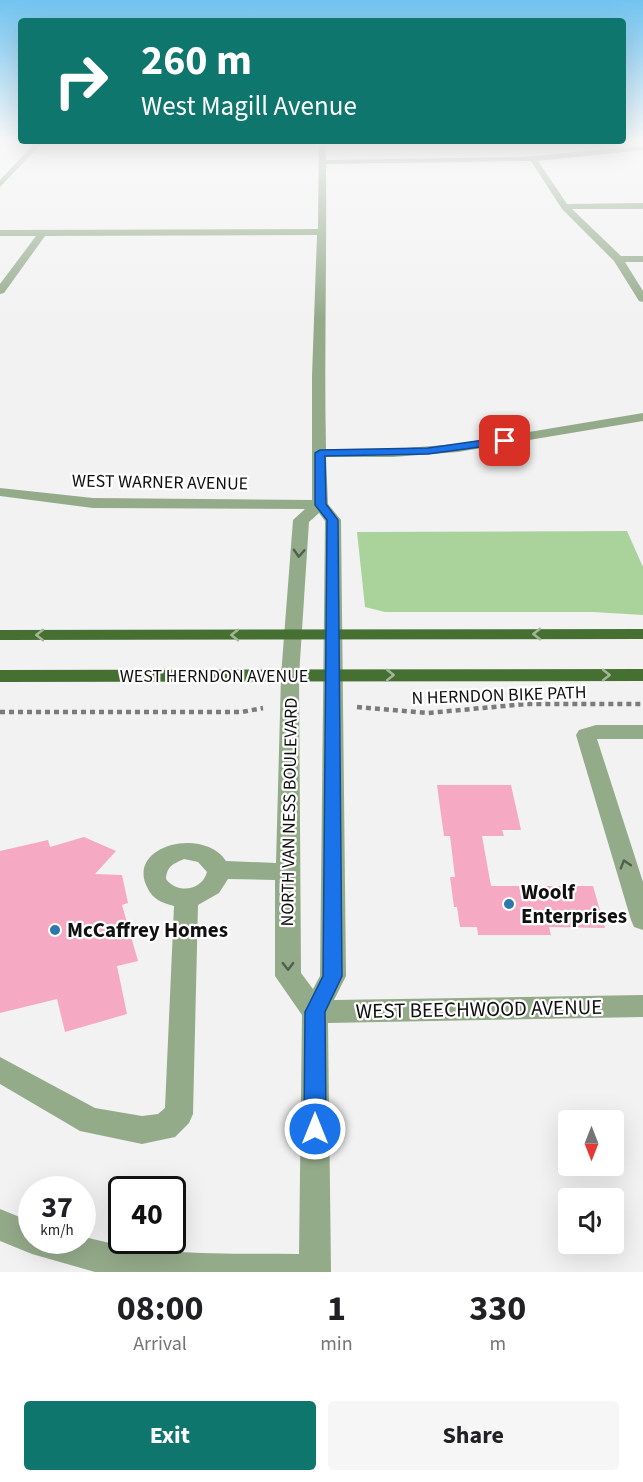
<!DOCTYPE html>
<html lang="en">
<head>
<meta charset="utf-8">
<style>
	body { margin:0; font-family:"Source Sans 3",sans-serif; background:#f6f6f6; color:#202124; height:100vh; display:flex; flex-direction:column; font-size:22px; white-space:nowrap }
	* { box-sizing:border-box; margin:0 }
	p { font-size:20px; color:#757577 }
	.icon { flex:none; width:33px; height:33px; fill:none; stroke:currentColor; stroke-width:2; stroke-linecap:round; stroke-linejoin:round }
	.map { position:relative; height:1272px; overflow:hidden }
	.drawer { display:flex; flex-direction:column; background:#fff; flex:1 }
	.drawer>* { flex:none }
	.hud { position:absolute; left:18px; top:18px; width:608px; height:126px; border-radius:6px; box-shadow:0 6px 24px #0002; background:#0f766e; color:#fff; overflow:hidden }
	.needle { width:39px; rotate:180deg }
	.buttons { position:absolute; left:558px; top:1110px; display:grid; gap:12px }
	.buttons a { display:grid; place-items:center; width:66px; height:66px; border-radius:6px; background:#fff; box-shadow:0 6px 24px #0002; font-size:30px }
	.speed { position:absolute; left:18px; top:1176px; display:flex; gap:12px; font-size:30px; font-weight:700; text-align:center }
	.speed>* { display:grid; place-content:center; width:78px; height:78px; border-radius:50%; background:#fff; box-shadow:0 6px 24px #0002; line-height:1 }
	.speed small { font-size:15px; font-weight:400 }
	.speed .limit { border:3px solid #111; border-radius:9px; background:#fff; color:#111 }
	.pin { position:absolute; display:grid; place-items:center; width:51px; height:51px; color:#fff; margin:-26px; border-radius:12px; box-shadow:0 3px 9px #0006 }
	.me { position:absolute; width:66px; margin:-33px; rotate:0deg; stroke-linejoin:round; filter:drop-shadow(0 0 4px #0008) }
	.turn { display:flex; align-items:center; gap:21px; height:126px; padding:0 24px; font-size:27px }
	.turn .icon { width:78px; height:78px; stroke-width:2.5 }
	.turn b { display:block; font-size:42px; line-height:51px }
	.eta { display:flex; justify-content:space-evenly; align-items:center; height:102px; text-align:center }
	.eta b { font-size:36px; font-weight:700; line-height:42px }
	.cta { display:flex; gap:12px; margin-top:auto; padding:12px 24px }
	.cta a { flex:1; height:69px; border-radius:6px; background:#0f766e; color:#fff; font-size:24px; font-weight:700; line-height:69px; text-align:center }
	.cta a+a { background:#f6f6f6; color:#202124 }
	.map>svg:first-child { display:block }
	.green { fill:#aad39b }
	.building { fill:#f6a9c2 }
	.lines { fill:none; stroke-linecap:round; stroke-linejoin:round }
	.path { stroke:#7b7b7c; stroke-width:4.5; stroke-dasharray:5 4; stroke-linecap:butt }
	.minor { fill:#94ab8a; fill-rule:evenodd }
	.major { fill:#466f32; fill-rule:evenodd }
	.oneway { stroke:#525e4e }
	.oneway2 { stroke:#a2b798 }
	.route { fill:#1a73e8; stroke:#114b97; stroke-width:1.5 }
	.poi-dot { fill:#2c78aa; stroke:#fff; stroke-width:2 }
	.labels { text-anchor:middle; stroke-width:4.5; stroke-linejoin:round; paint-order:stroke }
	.street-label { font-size:18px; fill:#101011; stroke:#fff }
	.near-poi-label { font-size:21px; font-weight:bold; fill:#101011; stroke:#fff; text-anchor:start }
	.near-street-label { font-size:21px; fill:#101011; stroke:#fff }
</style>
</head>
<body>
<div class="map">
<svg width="643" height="1272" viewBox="0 0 643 1272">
	<rect width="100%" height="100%" fill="#f2f2f3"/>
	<polygon class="green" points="627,531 643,567 643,615 593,612 385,612 365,607 357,532"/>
	<g class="building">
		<polygon points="437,785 511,785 521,830 502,830 504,836 482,836 491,886 593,886 605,928 549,927 551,935 478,935 477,927 460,927 457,907 454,907 450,877 455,877 450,836 444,836"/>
		<polygon points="84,837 116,851 95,874 122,875 128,903 122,905 138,961 117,966 127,1014 65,1032 57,999 0,1013 0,851 48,840 50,847"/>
	</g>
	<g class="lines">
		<g class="path">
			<polyline points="357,707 428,713 526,704 643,704"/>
			<polyline points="0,712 242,712 263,708"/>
		</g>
		<g class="minor">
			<polygon points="37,141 44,141 0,187 0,180"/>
			<path d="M319,141H325L326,160L523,157L643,146V150L538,161L567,204L643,203V209H572L621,256H643V262H625L643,291V302L639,301L614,261L562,209L531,161L326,164C327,259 324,354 326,449H393L458,444L643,413V421L458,452L393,457H326L328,504L341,520L346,976L334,1000L643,995V1017L328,1023L331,1272H95L32,1254L0,1241V1209L32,1222V1240H82V1236C152,1257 227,1253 299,1254L302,1015L275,976V880L228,879L219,893L198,905L193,1114L189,1123L175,1137L142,1144L80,1131L0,1084V1057L95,1108L142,1116L158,1114L165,1108L174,906C162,903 153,899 148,889C124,846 203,826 226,861L276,863L281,676L293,520L305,509L93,508L0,496V488L93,498L312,500V376L317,235L45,236L4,293L0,294V284L36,236H0V230L318,229ZM319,513L325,521L320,976L313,989L301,973L299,676L309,522ZM184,859L198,862L207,872C202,891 177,894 166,879C167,866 173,864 184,859Z"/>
			<polygon points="596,725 643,725 643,739 597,739 643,882 643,930 634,927 631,920 576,735 579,730"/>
		</g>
		<g class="major">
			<polygon points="643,629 643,639 0,640 0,630"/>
			<polygon points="643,669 643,681 0,682 0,670"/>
		</g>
	</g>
	<defs><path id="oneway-chevron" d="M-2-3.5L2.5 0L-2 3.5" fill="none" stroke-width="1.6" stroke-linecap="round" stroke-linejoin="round" transform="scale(1.5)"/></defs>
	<g class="oneway">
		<use href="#oneway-chevron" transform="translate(299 553) rotate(93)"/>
		<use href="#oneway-chevron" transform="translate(625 864) rotate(-107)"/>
		<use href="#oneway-chevron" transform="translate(288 966) rotate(89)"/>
	</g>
	<g class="oneway2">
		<use href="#oneway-chevron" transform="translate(537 634) rotate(180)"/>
		<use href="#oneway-chevron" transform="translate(40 635) rotate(180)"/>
		<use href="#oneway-chevron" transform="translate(235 635) rotate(180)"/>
		<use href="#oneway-chevron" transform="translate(390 675)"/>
		<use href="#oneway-chevron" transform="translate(606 675)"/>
	</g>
	<linearGradient id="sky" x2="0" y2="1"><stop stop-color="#71c4f0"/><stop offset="0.44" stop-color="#f9f9fa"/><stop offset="1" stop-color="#f9f9fa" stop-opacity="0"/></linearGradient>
	<rect width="643" height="319" fill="url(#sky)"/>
	<polygon class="route" points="505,437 510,441 509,443 428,454 325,456 326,504 338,520 342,976 325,1012 326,1129 323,1137 315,1140 307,1137 304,1129 305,1012 323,976 327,520 315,505 315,453 320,450 428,448"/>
	<g class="poi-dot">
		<circle cx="509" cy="904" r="6"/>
		<circle cx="55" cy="930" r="6"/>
	</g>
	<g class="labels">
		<g class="street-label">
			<text transform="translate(160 482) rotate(1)" y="6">WEST WARNER AVENUE</text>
			<text x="214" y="682">WEST HERNDON AVENUE</text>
			<text transform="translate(499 695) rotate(-2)" y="6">N HERNDON BIKE PATH</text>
			<text transform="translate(289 812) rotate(-89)" y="6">NORTH VAN NESS BOULEVARD</text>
		</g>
		<g class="near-poi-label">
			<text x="521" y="899">Woolf<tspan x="521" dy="24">Enterprises</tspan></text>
			<text x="67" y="937">McCaffrey Homes</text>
		</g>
		<g class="near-street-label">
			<text transform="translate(479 1009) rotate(-1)" y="7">WEST BEECHWOOD AVENUE</text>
		</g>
	</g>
</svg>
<div class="buttons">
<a><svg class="needle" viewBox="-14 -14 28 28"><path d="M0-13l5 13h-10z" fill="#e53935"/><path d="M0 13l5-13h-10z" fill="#757577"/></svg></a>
<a><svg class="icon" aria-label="sound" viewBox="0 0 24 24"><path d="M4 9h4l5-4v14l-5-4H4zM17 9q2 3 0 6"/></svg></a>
</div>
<div class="speed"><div>37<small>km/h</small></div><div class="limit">40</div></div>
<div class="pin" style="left:505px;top:441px;background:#d93025"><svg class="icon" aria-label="arrive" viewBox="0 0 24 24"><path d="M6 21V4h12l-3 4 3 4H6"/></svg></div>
<svg class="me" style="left:315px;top:1129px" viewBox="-20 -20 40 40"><circle r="17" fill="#1a73e8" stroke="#fff" stroke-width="3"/><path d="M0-11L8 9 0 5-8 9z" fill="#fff"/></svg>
<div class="hud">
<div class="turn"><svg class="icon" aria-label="right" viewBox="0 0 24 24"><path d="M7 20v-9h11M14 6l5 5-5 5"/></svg><div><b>260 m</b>West Magill Avenue</div></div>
</div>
</div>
<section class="drawer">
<div class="eta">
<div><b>08:00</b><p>Arrival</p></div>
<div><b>1</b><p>min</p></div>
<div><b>330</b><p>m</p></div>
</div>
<div class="cta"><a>Exit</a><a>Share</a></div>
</section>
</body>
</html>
